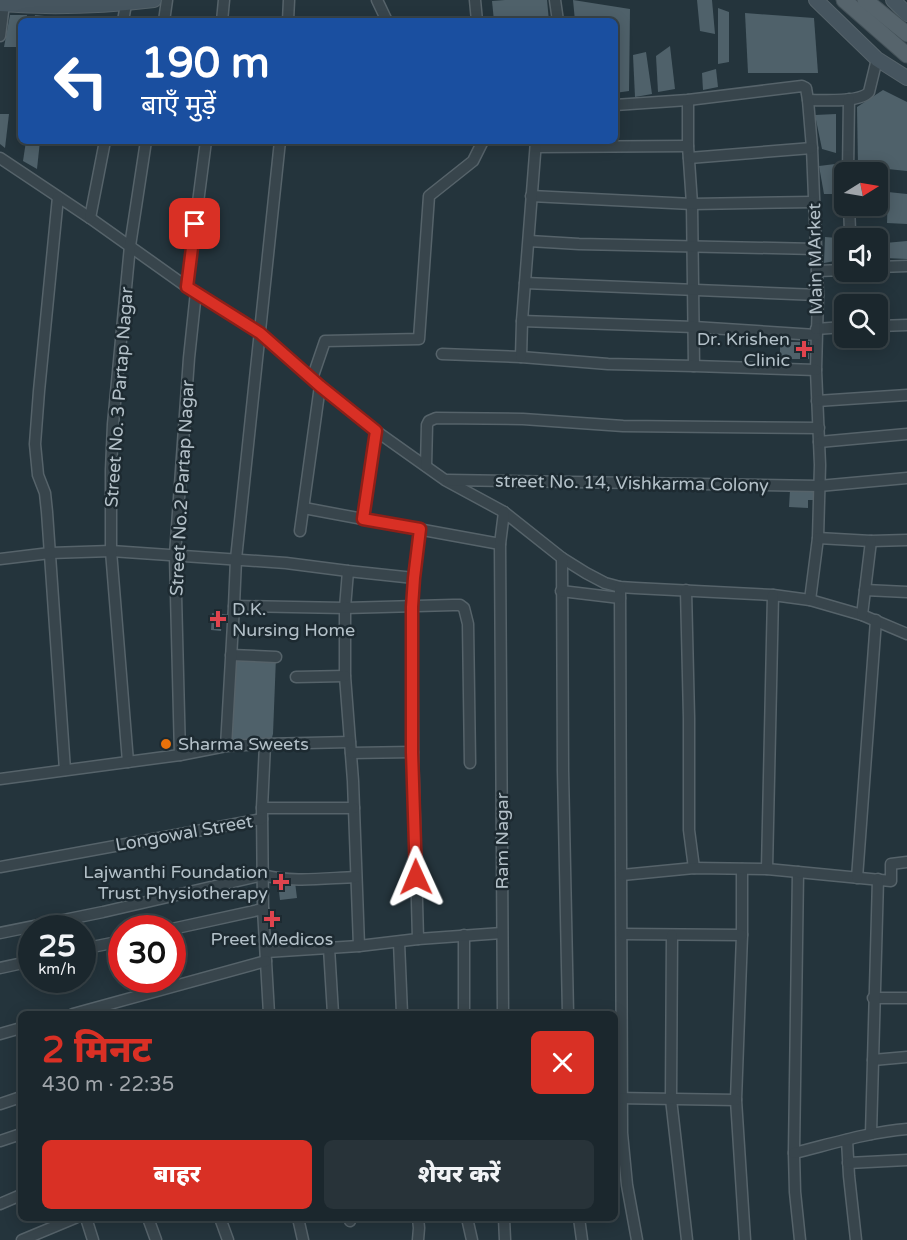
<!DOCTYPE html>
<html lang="hi">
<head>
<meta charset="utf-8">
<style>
	body { margin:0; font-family:"Varela Round","Noto Sans Devanagari",sans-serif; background:#283339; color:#f1f3f6; height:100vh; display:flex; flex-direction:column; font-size:22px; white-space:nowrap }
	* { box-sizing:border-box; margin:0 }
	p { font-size:20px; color:#a0a5aa }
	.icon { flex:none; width:33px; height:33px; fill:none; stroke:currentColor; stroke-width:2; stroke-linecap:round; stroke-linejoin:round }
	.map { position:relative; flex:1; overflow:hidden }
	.panel { position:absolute; left:18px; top:1011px; width:600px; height:210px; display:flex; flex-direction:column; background:#1b272d; border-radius:9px; box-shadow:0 3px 15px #0003,0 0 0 2px #394449 }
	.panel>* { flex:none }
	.hud { position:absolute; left:18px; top:18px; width:600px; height:126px; border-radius:9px; box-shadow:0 3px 15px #0003,0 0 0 2px #394449; background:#1a4fa0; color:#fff; overflow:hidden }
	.needle { width:39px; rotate:79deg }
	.controls { position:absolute; left:834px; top:162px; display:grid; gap:12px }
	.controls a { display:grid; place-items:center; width:54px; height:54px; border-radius:9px; background:#1b272d; box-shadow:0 3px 15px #0003,0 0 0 2px #394449; font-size:30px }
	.speed { position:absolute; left:18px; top:915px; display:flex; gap:12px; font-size:30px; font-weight:700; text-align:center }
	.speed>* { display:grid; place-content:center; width:78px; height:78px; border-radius:50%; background:#1b272d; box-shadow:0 3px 15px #0003,0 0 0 2px #394449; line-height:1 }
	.speed small { font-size:15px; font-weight:400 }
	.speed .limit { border:9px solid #d22; background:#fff; color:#111 }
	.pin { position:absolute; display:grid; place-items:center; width:51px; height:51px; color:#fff; margin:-26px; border-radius:12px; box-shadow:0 3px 9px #0006 }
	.me { position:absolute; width:66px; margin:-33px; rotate:359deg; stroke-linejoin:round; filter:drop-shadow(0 0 4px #0008) }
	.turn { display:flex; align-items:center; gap:21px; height:126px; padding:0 24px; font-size:27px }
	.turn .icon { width:78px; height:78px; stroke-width:2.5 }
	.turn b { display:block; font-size:42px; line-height:51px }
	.round { display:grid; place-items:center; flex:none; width:63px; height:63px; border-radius:9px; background:#283339 }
	.summary { display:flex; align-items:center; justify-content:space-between; height:102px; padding:0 24px }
	h1 { font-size:36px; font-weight:800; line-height:45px; color:#d93025 }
	.button { display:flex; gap:12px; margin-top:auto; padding:12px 24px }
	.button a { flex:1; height:69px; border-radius:9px; background:#d93025; color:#fff; font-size:24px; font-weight:800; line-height:69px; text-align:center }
	.button a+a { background:#283339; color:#f1f3f6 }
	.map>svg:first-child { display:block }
	.building { fill:#4f616a }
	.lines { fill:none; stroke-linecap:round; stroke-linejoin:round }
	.street-casing { stroke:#56636a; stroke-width:13 }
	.secondary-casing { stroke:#56636a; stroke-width:16 }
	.primary-casing { stroke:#445158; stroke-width:17 }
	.street { stroke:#38454c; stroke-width:10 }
	.secondary { stroke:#46555f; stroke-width:14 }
	.primary { stroke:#56646c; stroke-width:15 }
	.route-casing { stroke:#8d1f18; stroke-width:15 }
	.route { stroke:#d93025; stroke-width:10 }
	.health-dot { fill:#e0444e; stroke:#1d2a31; stroke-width:2 }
	.food-dot { fill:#e8710a; stroke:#1d2a31; stroke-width:2 }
	.labels { text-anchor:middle; stroke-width:5; stroke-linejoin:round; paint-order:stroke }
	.street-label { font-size:18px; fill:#b3c0c8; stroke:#1d2a31 }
	.poi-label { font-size:18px; fill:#b3c0c8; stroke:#1d2a31; text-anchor:end }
</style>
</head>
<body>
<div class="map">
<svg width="907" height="1240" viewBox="0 0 907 1240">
	<rect width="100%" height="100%" fill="#24343c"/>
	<g class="building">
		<polygon points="505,0 547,0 549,21 494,21 492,1"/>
		<polygon points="573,0 630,9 629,91 615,93 615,21 575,21"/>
		<polygon points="697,0 712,0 715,34 700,31"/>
		<polygon points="718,8 729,12 729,62 718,64"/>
		<polygon points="745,13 814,18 818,73 748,73"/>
		<polygon points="10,15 27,15 26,21 21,21 21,47 4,47"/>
		<polygon points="35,15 54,17 53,21 34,21"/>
		<polygon points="670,46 675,89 658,92 656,56"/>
		<polygon points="646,52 652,94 635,97 633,55"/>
		<polygon points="716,69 718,87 703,90 702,73"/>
		<polygon points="883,90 907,102 907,171 858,166 857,107"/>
		<polygon points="0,114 9,114 5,148 0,144"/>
		<polygon points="836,114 836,153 822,149 815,115"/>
		<polygon points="26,141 40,141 37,169 23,161"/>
		<polygon points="835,164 838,194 824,194 819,166"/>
		<polygon points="888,192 907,194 907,224 887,223"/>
		<polygon points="825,237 838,238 840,260 824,263"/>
		<polygon points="907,241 907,259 885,258 885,243"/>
		<rect x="780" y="342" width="29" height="17"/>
		<polygon points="790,490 815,491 815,500 808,500 808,508 789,507"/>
		<polygon points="212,613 232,615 231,622 222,621 221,631 211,630"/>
		<polygon points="276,657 273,734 271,741 226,746 234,659"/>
		<polygon points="295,882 297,898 280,900 278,884"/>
	</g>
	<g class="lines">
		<defs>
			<g id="street">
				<polyline points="377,0 387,21"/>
				<polyline points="475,0 477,21"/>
				<polyline points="555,0 558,21"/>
				<polyline points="123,21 126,4"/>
				<polyline points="164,21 167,0"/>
				<polyline points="222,21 224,0"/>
				<polyline points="288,21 289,0"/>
				<polyline points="0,36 4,4"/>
				<polyline points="688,100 688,146 692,204 694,366"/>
				<path d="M808,100C823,100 860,103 869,92L877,59"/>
				<polyline points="615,105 688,100 802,86 806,88 808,100 812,148 818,295 816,370 820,465 818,538 810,600"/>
				<polyline points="536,147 688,146"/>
				<polyline points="0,158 90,218 187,287 260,333 320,386 376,431 445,480 504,512 562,558 586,573 605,583 620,587 635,588 773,595 810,600 862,615 907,634"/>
				<polyline points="689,158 812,148"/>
				<polyline points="848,172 849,99"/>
				<polyline points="531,196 692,204 813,202"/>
				<polyline points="58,197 39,391 35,444 38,475 45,493 47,512 65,770"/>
				<polyline points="849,206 850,231"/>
				<polyline points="90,218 105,141"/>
				<polyline points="529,241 579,244 816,249"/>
				<polyline points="878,267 907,266"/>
				<polyline points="817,271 844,270"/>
				<polyline points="525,283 818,295"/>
				<polyline points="187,287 206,141"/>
				<polyline points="522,321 694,327 816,335"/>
				<polyline points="878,326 907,325"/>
				<polyline points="816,329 844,327"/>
				<polyline points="442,354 521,357 608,364 694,366 816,370"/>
				<polyline points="521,357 522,321 536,141"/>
				<polyline points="312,379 325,341 419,339 429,196 473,161 483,141"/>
				<polyline points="817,401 907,395"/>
				<polyline points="376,431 363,519 500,544"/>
				<polyline points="819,442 907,434"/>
				<polyline points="426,466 427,425 429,421 436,418 523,419 623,426 819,428"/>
				<polyline points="448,480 819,486 907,478"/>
				<polyline points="304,508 363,519"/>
				<polyline points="300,531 320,386"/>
				<polyline points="818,538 871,541 907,540"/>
				<polyline points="562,558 563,771 568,1014"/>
				<polyline points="0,559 50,553 111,551 286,563 348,571 414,578"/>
				<polyline points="348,571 345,608 345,676 353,781 359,946"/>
				<polyline points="620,587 622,1133 627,1185 637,1240"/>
				<polyline points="686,590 689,718 689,830 694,868"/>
				<polyline points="865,590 907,592"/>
				<polyline points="561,591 620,598"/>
				<polyline points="234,606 345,608 453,605 460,605 464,608 468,624 470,763"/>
				<polyline points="862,615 871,541"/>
				<polyline points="231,655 276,657"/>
				<polyline points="296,677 345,676"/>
				<polyline points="265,744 350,742"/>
				<polyline points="226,746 234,606 236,559 280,141"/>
				<polyline points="351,753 413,752"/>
				<polyline points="180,755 175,555 189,358 196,292"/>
				<polyline points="128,762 111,551 111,470 113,424 130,246 146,141"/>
				<polyline points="0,779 180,755 226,746 265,744 262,808 263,909 269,1014"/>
				<polyline points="262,808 354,808"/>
				<polyline points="0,867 262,819"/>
				<polyline points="742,869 742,935 736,1100 745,1240"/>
				<polyline points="767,869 773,595"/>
				<polyline points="798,872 794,1153 795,1192 800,1240"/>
				<polyline points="622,875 694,868 767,869 891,881 891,864 907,862"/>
				<polyline points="857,878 876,620"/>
				<polyline points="172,929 263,909"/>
				<path d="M0,933L103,912L263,875C293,883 326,878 356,877"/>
				<polyline points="622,934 742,935"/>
				<polyline points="464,935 464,1014"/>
				<polyline points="672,935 671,1099 687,1240"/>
				<polyline points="418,939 413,752 412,607 414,578 420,529"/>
				<polyline points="399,942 402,1014"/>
				<polyline points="329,948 333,1014"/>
				<polyline points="82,949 122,941"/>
				<polyline points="266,952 359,946 418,939 502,933"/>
				<polyline points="0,968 32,961"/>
				<polyline points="873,998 907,998"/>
				<polyline points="73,1014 266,961"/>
				<polyline points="503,1014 500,544 504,512"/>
				<polyline points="0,1034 21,1028"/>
				<polyline points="873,1060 907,1057"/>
				<polyline points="617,1098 736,1100"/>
				<polyline points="0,1104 21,1097"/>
				<polyline points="871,1134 878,879"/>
				<polyline points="847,1140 849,1176 856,1240"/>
				<polyline points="0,1141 21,1134"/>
				<path d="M794,1153C831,1144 869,1132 907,1129"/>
				<polyline points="848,1163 907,1160"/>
				<polyline points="0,1204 21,1195"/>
				<polyline points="86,1218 93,1240"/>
				<polyline points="148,1218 156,1240"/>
				<polyline points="220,1218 228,1240"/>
				<polyline points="298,1218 303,1240"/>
				<polyline points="349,1218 350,1221"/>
				<polyline points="418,1218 419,1228 418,1240"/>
				<polyline points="467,1218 472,1240"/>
				<polyline points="504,1218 505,1240"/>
				<polyline points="579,1218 582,1240"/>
				<polyline points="22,1240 75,1218"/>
			</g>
			<g id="secondary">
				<polyline points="816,0 877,59 907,78"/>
				<polyline points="893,0 907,14"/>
				<path d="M0,4C50,8 104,6 154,0"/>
			</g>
			<g id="primary">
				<polyline points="844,0 907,55"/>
				<polyline points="865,0 907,34"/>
			</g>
		</defs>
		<use href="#street" class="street-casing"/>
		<use href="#secondary" class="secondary-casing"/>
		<use href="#primary" class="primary-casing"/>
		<use href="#street" class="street"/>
		<use href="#secondary" class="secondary"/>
		<use href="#primary" class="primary"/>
	</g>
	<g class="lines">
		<defs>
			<polyline id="route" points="195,224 187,287 260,333 320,386 376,431 363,519 420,529 414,578 412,607 412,752 416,877"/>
		</defs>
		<use href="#route" class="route-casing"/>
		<use href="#route" class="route"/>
	</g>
	<g class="health-dot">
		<path d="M801 340h6v6h6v6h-6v6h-6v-6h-6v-6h6z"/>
		<path d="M215 610h6v6h6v6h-6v6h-6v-6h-6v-6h6z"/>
		<path d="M278 873h6v6h6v6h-6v6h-6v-6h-6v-6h6z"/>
		<path d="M269 910h6v6h6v6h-6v6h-6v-6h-6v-6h6z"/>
	</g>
	<circle class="food-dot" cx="166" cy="744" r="6"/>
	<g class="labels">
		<g class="street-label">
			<text transform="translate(815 259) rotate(-91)" y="6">Main MArket</text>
			<text transform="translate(119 397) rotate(-86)" y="6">Street No. 3 Partap Nagar</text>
			<text transform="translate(632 483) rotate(1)" y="6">street No. 14, Vishkarma Colony</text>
			<text transform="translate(182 488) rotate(-87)" y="6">Street No.2 Partap Nagar</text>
			<text transform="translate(184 833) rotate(-10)" y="6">Longowal Street</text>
			<text transform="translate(502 841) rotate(-90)" y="6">Ram Nagar</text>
		</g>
		<g class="poi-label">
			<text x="790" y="345">Dr. Krishen<tspan x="790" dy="21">Clinic</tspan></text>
			<text x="232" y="615" text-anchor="start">D.K.<tspan x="232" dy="21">Nursing Home</tspan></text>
			<text x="178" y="750" text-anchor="start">Sharma Sweets</text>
			<text x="268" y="878">Lajwanthi Foundation<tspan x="268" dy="21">Trust Physiotherapy</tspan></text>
			<text x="272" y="945" text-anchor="middle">Preet Medicos</text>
		</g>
	</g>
</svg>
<div class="controls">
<a><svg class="needle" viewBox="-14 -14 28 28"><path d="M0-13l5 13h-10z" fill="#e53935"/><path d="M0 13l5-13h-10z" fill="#a0a5aa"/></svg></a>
<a><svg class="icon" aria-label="sound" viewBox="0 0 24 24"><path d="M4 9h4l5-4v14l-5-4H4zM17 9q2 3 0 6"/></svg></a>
<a><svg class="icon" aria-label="search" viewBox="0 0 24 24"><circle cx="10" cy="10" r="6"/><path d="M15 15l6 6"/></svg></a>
</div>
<div class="speed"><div>25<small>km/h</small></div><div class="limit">30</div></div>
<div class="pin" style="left:195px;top:224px;background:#d93025"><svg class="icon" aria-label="arrive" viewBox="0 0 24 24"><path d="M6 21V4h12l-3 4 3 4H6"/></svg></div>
<svg class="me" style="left:416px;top:877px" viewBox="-20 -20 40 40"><path d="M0-17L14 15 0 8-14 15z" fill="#d93025" stroke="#fff" stroke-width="4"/></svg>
<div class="hud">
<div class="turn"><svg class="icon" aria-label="left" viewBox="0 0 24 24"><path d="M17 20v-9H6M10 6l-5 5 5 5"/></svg><div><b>190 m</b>बाएँ मुड़ें</div></div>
</div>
<section class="panel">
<div class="summary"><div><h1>2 मिनट</h1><p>430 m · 22:35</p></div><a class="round" style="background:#d93025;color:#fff"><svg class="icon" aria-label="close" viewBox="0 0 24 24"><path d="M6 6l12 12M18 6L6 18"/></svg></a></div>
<div class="button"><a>बाहर</a><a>शेयर करें</a></div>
</section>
</div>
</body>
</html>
